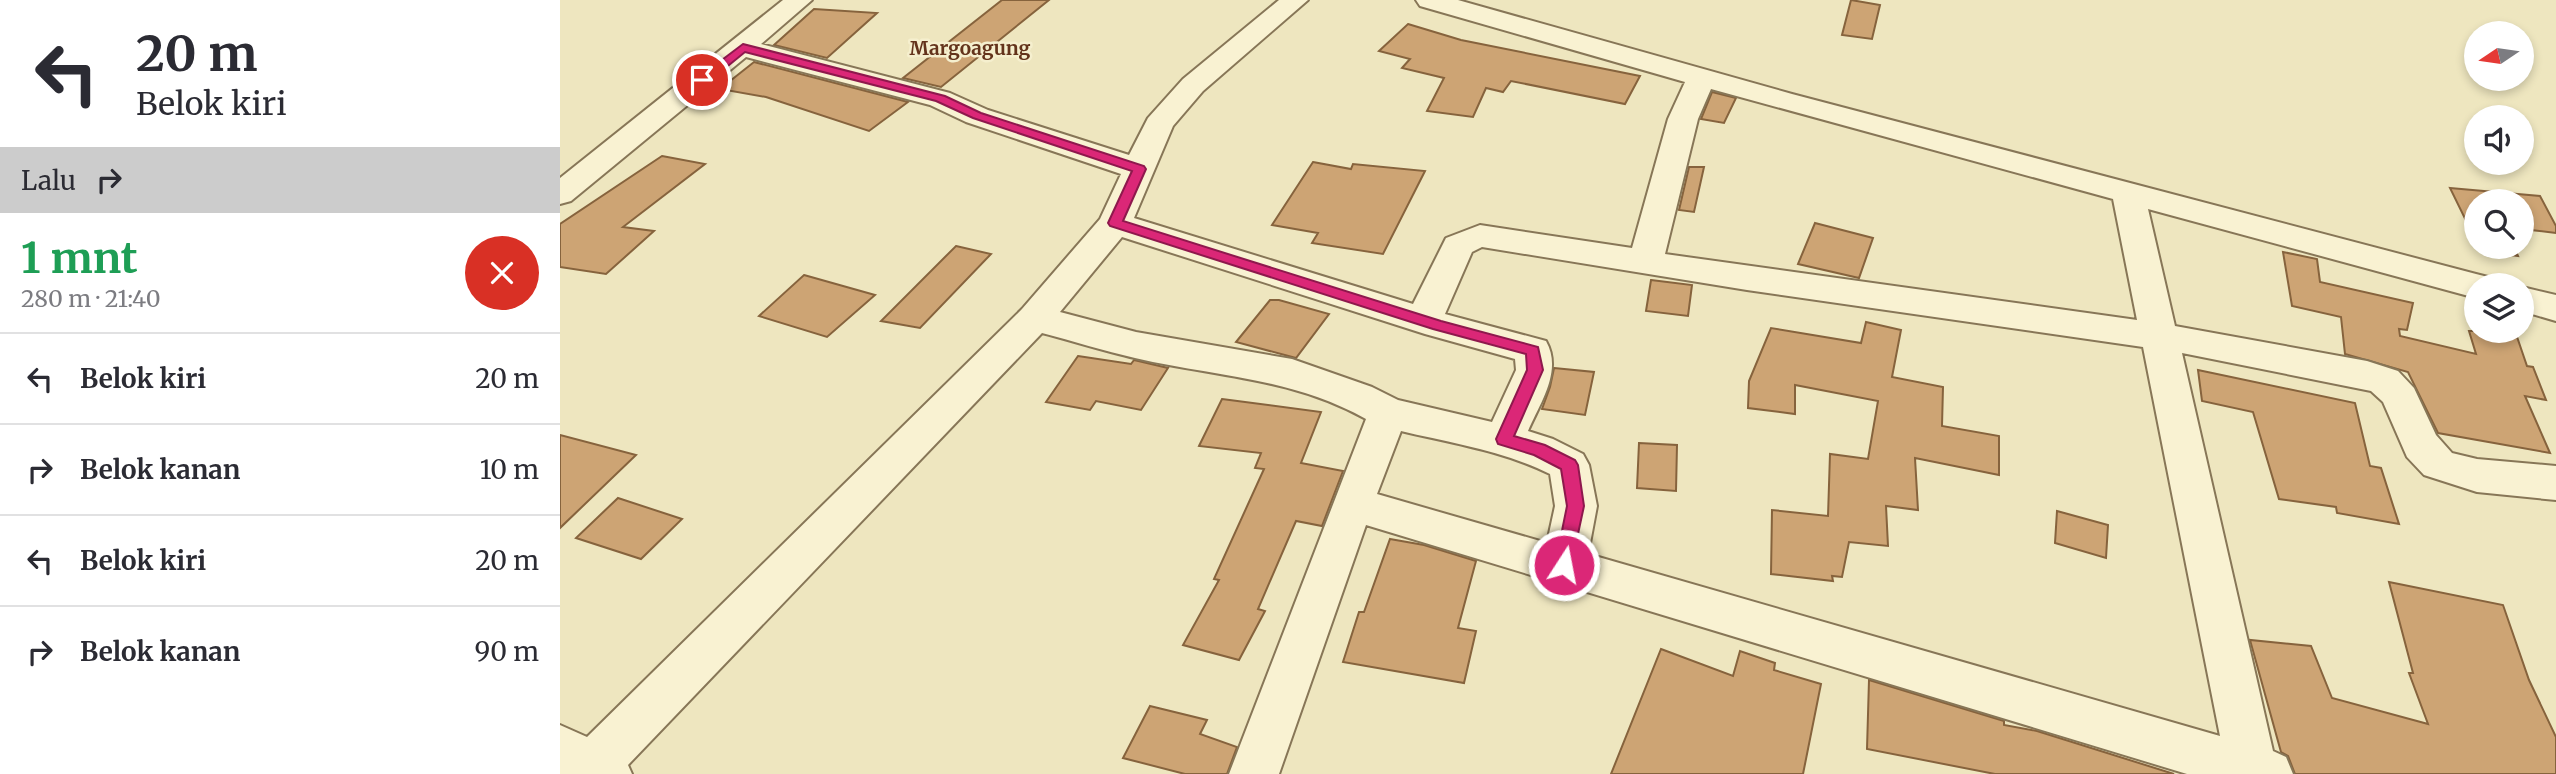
<!DOCTYPE html>
<html lang="id">
<head>
<meta charset="utf-8">
<style>
	body { margin:0; font-family:Merriweather,serif; background:#f7f7f7; color:#2b2b33; height:100vh; display:flex; flex-direction:column; font-size:26px; white-space:nowrap }
	* { box-sizing:border-box; margin:0 }
	p { font-size:23px; color:#7c7c81 }
	.icon { flex:none; width:38px; height:38px; fill:none; stroke:currentColor; stroke-width:2; stroke-linecap:round; stroke-linejoin:round }
	.map { position:relative; flex:1; overflow:hidden }
	.details { display:flex; flex-direction:column; background:#fff; width:560px }
	.details>* { flex:none }
	.top-card { background:#fff; color:#2b2b33; overflow:hidden }
	.needle { width:46px; rotate:257deg }
	.buttons { position:absolute; left:1904px; top:21px; display:grid; gap:14px }
	.buttons a { display:grid; place-items:center; width:70px; height:70px; border-radius:50%; background:#fff; box-shadow:0 4px 10px #0003; font-size:35px }
	.pin { position:absolute; display:grid; place-items:center; width:60px; height:60px; color:#fff; margin:-30px; border:4px solid #fff; border-radius:50%; box-shadow:0 2px 7px #0007 }
	.me { position:absolute; width:77px; margin:-38px; rotate:11deg; stroke-linejoin:round; filter:drop-shadow(0 0 5px #0008) }
	.turn { display:flex; align-items:center; gap:24px; height:147px; padding:0 21px; font-size:32px }
	.turn .icon { width:91px; height:91px; stroke-width:2.5 }
	.turn b { display:block; font-size:49px; line-height:60px }
	.then { display:flex; align-items:center; height:66px; padding:0 21px; background:#0003; gap:14px; font-size:26px }
	.round { display:grid; place-items:center; flex:none; width:74px; height:74px; border-radius:37px; background:#f7f7f7 }
	.overview { display:flex; align-items:center; justify-content:space-between; height:119px; padding:0 21px }
	h1 { font-size:42px; font-weight:700; line-height:52px; color:#1e9e55 }
	ul { padding:0; list-style:none }
	li { display:flex; align-items:center; gap:21px; height:91px; padding:0 21px; border-top:2px solid #e1e1e2 }
	li div { flex:1 }
	li b { display:block; font-size:26px }
	li em { font-style:normal }
	main { display:flex; flex:1; min-height:0 }
	.map>svg:first-child { display:block }
	.building { fill:#cda474; stroke:#86633d; stroke-width:2 }
	.lines { fill:none; stroke-linecap:round; stroke-linejoin:round }
	.minor-casing { stroke:#877657; stroke-width:4 }
	.minor { fill:#f9f2d2; fill-rule:evenodd }
	.route { fill:#db2777; stroke:#8e194d; stroke-width:2 }
	.labels { text-anchor:middle; stroke-width:5; stroke-linejoin:round; paint-order:stroke }
	.far-quarter-label { font-size:19px; font-weight:bold; fill:#63331b; stroke:#f5efce }
</style>
</head>
<body>
<main>
<section class="details">
<div class="top-card">
<div class="turn"><svg class="icon" aria-label="left" viewBox="0 0 24 24"><path d="M17 20v-9H6M10 6l-5 5 5 5"/></svg><div><b>20 m</b>Belok kiri</div></div>
<div class="then">Lalu<svg class="icon" aria-label="right" viewBox="0 0 24 24"><path d="M7 20v-9h11M14 6l5 5-5 5"/></svg></div>
</div>
<div class="overview"><div><h1>1 mnt</h1><p>280 m · 21:40</p></div><a class="round" style="background:#d93025;color:#fff"><svg class="icon" aria-label="close" viewBox="0 0 24 24"><path d="M6 6l12 12M18 6L6 18"/></svg></a></div>
<ul>
<li><svg class="icon" aria-label="left" viewBox="0 0 24 24"><path d="M17 20v-9H6M10 6l-5 5 5 5"/></svg><div><b>Belok kiri</b></div><em>20 m</em></li>
<li><svg class="icon" aria-label="right" viewBox="0 0 24 24"><path d="M7 20v-9h11M14 6l5 5-5 5"/></svg><div><b>Belok kanan</b></div><em>10 m</em></li>
<li><svg class="icon" aria-label="left" viewBox="0 0 24 24"><path d="M17 20v-9H6M10 6l-5 5 5 5"/></svg><div><b>Belok kiri</b></div><em>20 m</em></li>
<li><svg class="icon" aria-label="right" viewBox="0 0 24 24"><path d="M7 20v-9h11M14 6l5 5-5 5"/></svg><div><b>Belok kanan</b></div><em>90 m</em></li>
</ul>
</section>
<div class="map">
<svg width="1996" height="774" viewBox="0 0 1996 774">
	<rect width="100%" height="100%" fill="#eee6bf"/>
	<g class="building">
		<polygon points="442,0 489,0 381,87 343,78"/>
		<polygon points="1291,0 1320,5 1312,39 1282,35"/>
		<polygon points="254,9 317,13 267,58 214,45"/>
		<polygon points="848,24 901,40 1080,76 1065,104 951,81 943,92 926,88 913,117 867,111 884,78 842,68 850,59 819,51"/>
		<polygon points="194,62 348,102 309,131 206,97 160,89"/>
		<polygon points="1152,92 1176,98 1164,123 1141,119"/>
		<polygon points="102,156 145,164 63,227 94,231 46,274 0,267 0,224"/>
		<polygon points="753,162 791,169 793,164 865,171 823,254 752,243 758,233 712,225"/>
		<polygon points="1129,167 1144,167 1134,212 1119,210"/>
		<polygon points="1890,188 1980,196 1996,226 1996,233 1962,229 1962,201 1916,201 1916,241"/>
		<polygon points="1255,223 1313,238 1299,278 1238,264"/>
		<polygon points="396,246 431,254 360,328 321,321"/>
		<polygon points="1919,247 1954,247 1958,256 1921,251"/>
		<polygon points="1723,252 1757,259 1760,282 1853,303 1847,330 1839,329 1840,336 1916,354 1909,331 1955,331 1967,366 1973,367 1986,400 1965,396 1990,453 1878,433 1848,372 1785,354 1781,317 1732,306"/>
		<polygon points="244,275 315,295 267,337 199,316"/>
		<polygon points="1091,280 1132,285 1128,316 1086,311"/>
		<polygon points="710,300 719,300 769,314 736,358 676,342"/>
		<polygon points="1306,322 1341,330 1332,377 1383,387 1382,426 1439,436 1439,475 1355,458 1358,510 1326,506 1328,546 1289,542 1282,577 1272,576 1273,581 1211,574 1212,510 1268,516 1270,454 1308,459 1318,401 1235,385 1235,414 1188,408 1189,381 1211,328 1301,343"/>
		<polygon points="518,356 571,364 574,360 608,368 581,410 536,401 530,410 486,402"/>
		<polygon points="994,368 1034,372 1025,415 982,409 990,387"/>
		<polygon points="1638,370 1795,403 1810,466 1821,468 1839,524 1777,513 1776,507 1719,499 1693,412 1642,401"/>
		<polygon points="662,399 761,412 741,463 783,471 762,526 736,521 698,609 705,611 679,660 623,645 659,580 654,579 704,469 695,468 701,453 639,446"/>
		<polygon points="0,435 76,455 0,528"/>
		<polygon points="1079,443 1117,445 1116,491 1077,488"/>
		<polygon points="58,498 122,519 81,559 16,538"/>
		<polygon points="1497,511 1548,525 1546,558 1495,543"/>
		<polygon points="830,539 864,545 916,561 898,628 916,631 904,683 783,662 799,612 804,612"/>
		<polygon points="1829,582 1943,605 1969,680 1996,737 1996,774 1735,774 1728,756 1721,752 1690,640 1751,646 1772,698 1868,724 1849,673 1853,673"/>
		<polygon points="1101,649 1173,676 1180,651 1215,663 1214,670 1261,684 1243,774 1051,774"/>
		<polygon points="1309,680 1444,721 1444,725 1477,731 1614,774 1435,774 1307,749"/>
		<polygon points="590,706 647,720 640,734 677,747 667,774 625,774 563,758"/>
	</g>
	<g class="lines">
		<defs>
			<g id="minor">
				<path d="M223,0H252L201,44L390,93L428,110L569,155L588,118L623,79L719,0H748L643,91L613,126L574,218L853,304L886,238L920,225L1072,248L1108,119L1125,82L860,6L856,0H898L1232,94L1916,274L1928,277L1933,285H1916V298L1588,209L1615,326L1807,361L1838,371L1854,388L1876,435L1892,453L1917,459L1996,466V500L1917,492L1864,475L1847,457L1823,402L1811,391L1622,353L1713,751L1726,757L1733,774H1627L806,525L719,774H669L806,419C730,377 657,377 575,358C544,351 513,341 482,333L68,765L72,774H0V725L27,737L462,309L540,219L561,174L406,122L370,105L186,57L11,201L0,204V178ZM1151,89L1553,199L1577,320L1105,254L1138,119ZM562,237L865,334L955,359L956,370L932,422L838,400L812,387L732,359L576,332L500,312ZM922,247L1187,290L1583,347L1660,736L1028,554L1037,506L1029,465L1023,454L993,439L968,431C980,403 1003,371 986,341L885,314L912,252ZM841,431C891,443 944,451 990,474L995,506L987,543L817,494Z"/>
				<polygon points="1962,287 1996,295 1996,321 1962,311"/>
			</g>
		</defs>
		<use href="#minor" class="minor-casing"/>
		<use href="#minor" class="minor"/>
	</g>
	<polygon class="route" points="183,44 385,96 421,113 584,166 586,169 563,221 881,321 978,347 983,370 954,436 985,445 1015,460 1018,465 1024,506 1010,571 1004,573 998,571 995,565 1007,506 1001,469 974,455 938,444 936,439 967,370 966,354 873,329 550,226 548,223 572,171 413,118 376,101 185,52 147,83 138,83 138,78"/>
	<g class="labels">
		<g class="far-quarter-label">
			<text x="410" y="55">Margoagung</text>
		</g>
	</g>
</svg>
<div class="buttons">
<a><svg class="needle" viewBox="-14 -14 28 28"><path d="M0-13l5 13h-10z" fill="#e53935"/><path d="M0 13l5-13h-10z" fill="#7c7c81"/></svg></a>
<a><svg class="icon" aria-label="sound" viewBox="0 0 24 24"><path d="M4 9h4l5-4v14l-5-4H4zM17 9q2 3 0 6"/></svg></a>
<a><svg class="icon" aria-label="search" viewBox="0 0 24 24"><circle cx="10" cy="10" r="6"/><path d="M15 15l6 6"/></svg></a>
<a><svg class="icon" aria-label="layers" viewBox="0 0 24 24"><path d="M12 4l9 5-9 5-9-5zM3 14l9 5 9-5"/></svg></a>
</div>
<div class="pin" style="left:142px;top:80px;background:#d93025"><svg class="icon" aria-label="arrive" viewBox="0 0 24 24"><path d="M6 21V4h12l-3 4 3 4H6"/></svg></div>
<svg class="me" style="left:1004px;top:565px" viewBox="-20 -20 40 40"><circle r="17" fill="#db2777" stroke="#fff" stroke-width="3"/><path d="M0-11L8 9 0 5-8 9z" fill="#fff"/></svg>
</div>
</main>
</body>
</html>
